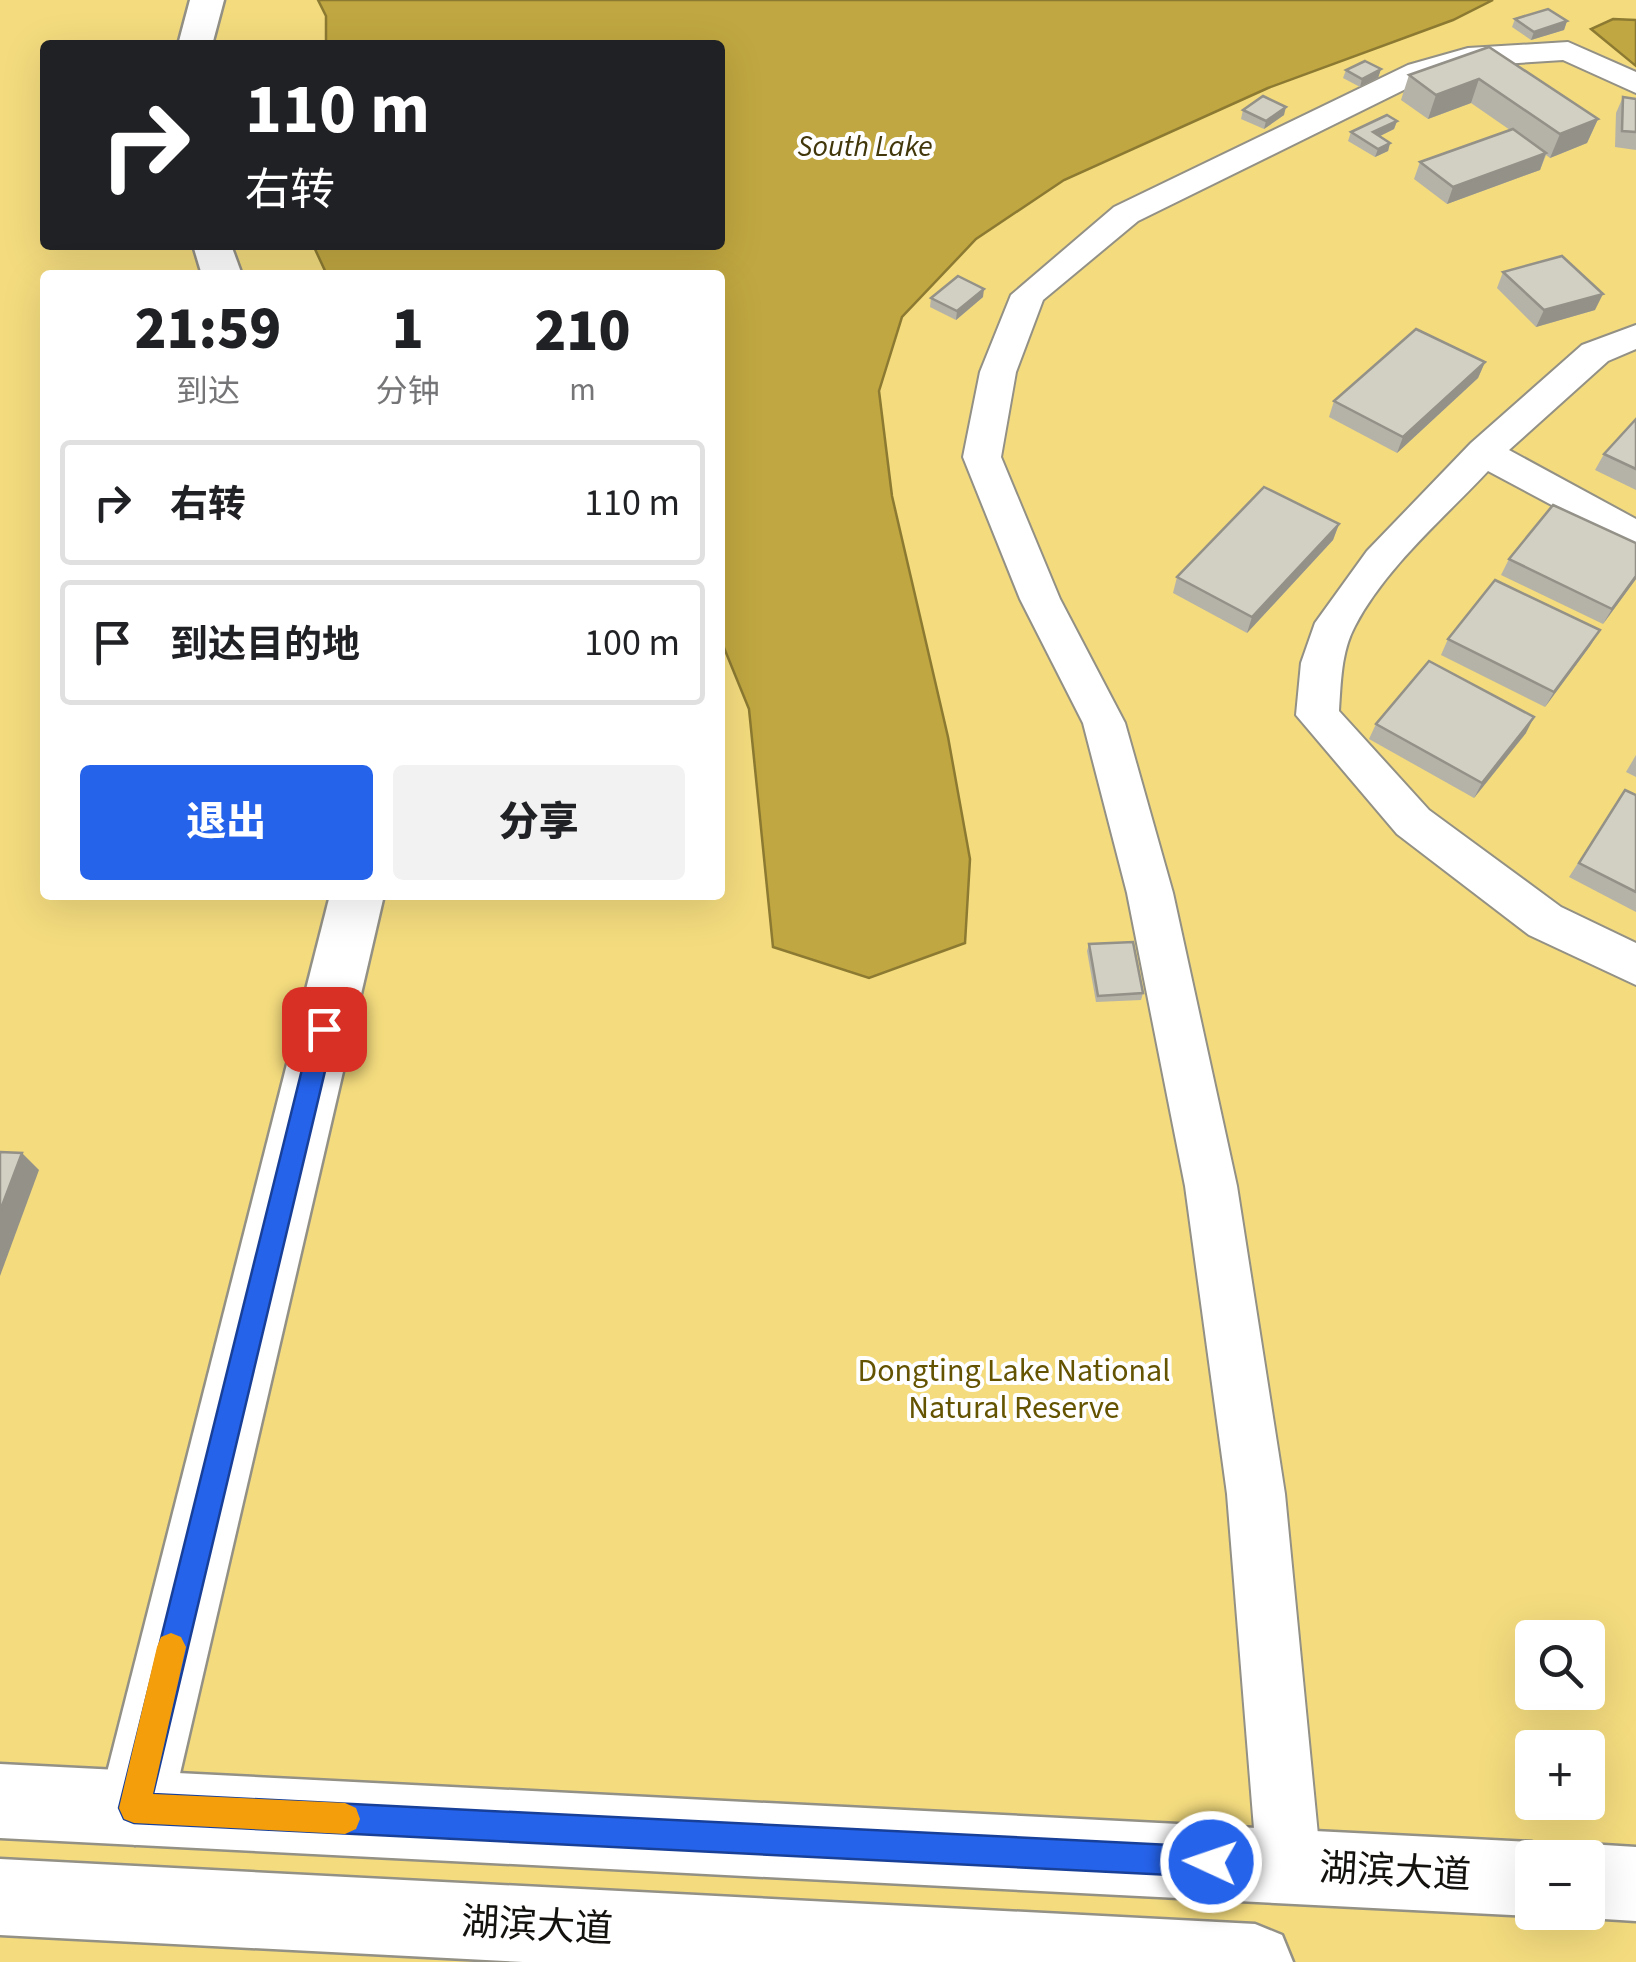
<!DOCTYPE html>
<html lang="zh">
<head>
<meta charset="utf-8">
<style>
	body { margin:0; font-family:"Source Sans 3","Noto Sans SC",sans-serif; background:#f2f2f2; color:#202124; height:100vh; display:flex; flex-direction:column; font-size:38px; white-space:nowrap }
	* { box-sizing:border-box; margin:0 }
	p { font-size:32px; color:#757577 }
	.icon { flex:none; width:55px; height:55px; fill:none; stroke:currentColor; stroke-width:2; stroke-linecap:round; stroke-linejoin:round }
	.map { position:relative; flex:1; overflow:hidden }
	.drawer { position:absolute; left:40px; top:270px; width:685px; height:630px; display:flex; flex-direction:column; background:#fff; border-radius:10px; box-shadow:0 10px 40px #0002 }
	.drawer>* { flex:none }
	.banner { position:absolute; left:40px; top:40px; width:685px; height:210px; border-radius:10px; box-shadow:0 10px 40px #0002; background:#202124; color:#fff; overflow:hidden }
	.controls { position:absolute; left:1515px; top:1620px; display:grid; gap:20px }
	.controls a { display:grid; place-items:center; width:90px; height:90px; border-radius:10px; background:#fff; box-shadow:0 10px 40px #0002; font-size:50px }
	.pin { position:absolute; display:grid; place-items:center; width:85px; height:85px; color:#fff; margin:-42px; border-radius:20px; box-shadow:0 5px 15px #0006 }
	.me { position:absolute; width:110px; margin:-55px; rotate:273deg; stroke-linejoin:round; filter:drop-shadow(0 0 8px #0008) }
	.turn { display:flex; align-items:center; gap:35px; height:210px; padding:0 40px; font-size:45px }
	.turn .icon { width:130px; height:130px; stroke-width:2.5 }
	.turn b { display:block; font-size:70px; line-height:85px }
	.eta { display:flex; justify-content:space-evenly; align-items:center; height:170px; text-align:center }
	.eta b { font-size:60px; font-weight:800; line-height:70px }
	.cta { display:flex; gap:20px; margin-top:auto; padding:20px 40px }
	.cta a { flex:1; height:115px; border-radius:10px; background:#2563eb; color:#fff; font-size:40px; font-weight:800; line-height:115px; text-align:center }
	.cta a+a { background:#f2f2f2; color:#202124 }
	ul { padding:0; list-style:none }
	li { display:flex; align-items:center; gap:30px; height:125px; margin:0 20px 15px; padding:0 20px; border:5px solid #e0e0e0; border-radius:10px }
	li div { flex:1 }
	li b { display:block; font-size:38px }
	li em { font-style:normal }
	.map>svg:first-child { display:block }
	.green { fill:#f3db7e; fill-rule:evenodd }
	.water { fill:#c0a741; stroke:#8c7a32; stroke-width:2.5 }
	.lines { fill:none; stroke-linecap:round; stroke-linejoin:round }
	.minor-casing { stroke:#939085; stroke-width:4 }
	.secondary-casing { stroke:#939085; stroke-width:5 }
	.trunk-casing { stroke:#939085; stroke-width:5 }
	.minor { fill:#fff; fill-rule:evenodd }
	.secondary { fill:#fff; fill-rule:evenodd }
	.trunk { fill:#fff; fill-rule:evenodd }
	.wall { fill:#b5b2a8 }
	.shaded-wall { fill:#939188 }
	.building { fill:#d2cfc3; stroke:#939188; stroke-width:2.5 }
	.route { fill:#2563eb; stroke:#184099; stroke-width:2.5 }
	.slow { fill:#f59e0b }
	.labels { text-anchor:middle; stroke-width:8; stroke-linejoin:round; paint-order:stroke }
	.far-water-label { font-size:30px; font-style:italic; fill:#42370b; stroke:#fff }
	.park-label { font-size:32px; fill:#645300; stroke:#fff }
	.near-street-label { font-size:38px; fill:#13120e; stroke:#fff }
</style>
</head>
<body>
<div class="map">
<svg width="1636" height="1962" viewBox="0 0 1636 1962">
	<rect width="100%" height="100%" fill="#f9f6ea"/>
	<path class="green" d="M0,0H1636V1962H0ZM45,45H720V245H45ZM45,275H720V895H45ZM1532,1638H1588V1692H1532ZM1532,1748H1588V1802H1532ZM1532,1858H1588V1912H1532Z"/>
	<g class="water">
		<polygon points="318,0 1493,0 1453,20 1268,88 1064,180 976,239 902,317 879,391 892,496 948,737 970,859 965,943 869,978 773,947 749,709 720,638 720,275 327,275 314,247 720,245 720,45 326,45 326,16"/>
		<polygon points="1613,19 1636,20 1636,66 1591,29"/>
	</g>
	<g class="lines">
		<defs>
			<g id="minor">
				<polygon points="1568,42 1636,72 1636,93 1563,60 1470,66 1430,77 1138,221 1043,300 1016,372 1001,457 1060,599 1125,723 1173,893 1237,1186 1285,1494 1321,1866 1312,1889 1289,1898 1266,1889 1257,1866 1227,1494 1185,1186 1127,893 1083,723 1020,599 963,457 980,372 1011,295 1114,207 1408,65 1468,48"/>
				<path d="M1636,325V349L1608,361L1509,450L1636,519V550L1488,471C1443,519 1386,567 1355,626C1341,652 1341,683 1339,711L1429,810L1561,907L1636,943V985L1529,935L1397,834L1296,715L1301,663L1315,623L1367,551L1471,443L1582,345Z"/>
			</g>
			<g id="secondary">
				<polygon points="190,0 224,0 212,45 178,45"/>
				<polygon points="193,245 231,245 242,275 202,275"/>
				<polygon points="330,895 384,895 172,1808 161,1834 135,1845 109,1834 98,1808"/>
			</g>
			<g id="trunk">
				<polygon points="0,1764 1532,1842 1558,1853 1560,1857 1588,1844 1636,1847 1636,1921 1588,1918 1574,1912 1588,1912 1588,1858 1532,1858 1532,1912 1541,1912 1532,1916 0,1838"/>
				<polygon points="0,1859 1255,1924 1282,1935 1293,1962 523,1962 0,1935"/>
			</g>
		</defs>
		<use href="#minor" class="minor-casing"/>
		<use href="#secondary" class="secondary-casing"/>
		<use href="#trunk" class="trunk-casing"/>
		<use href="#minor" class="minor"/>
		<use href="#secondary" class="secondary"/>
		<use href="#trunk" class="trunk"/>
	</g>
	<g class="wall">
		<polygon points="1515,19 1567,21 1564,30 1531,40 1512,27"/>
		<polygon points="1489,47 1598,119 1587,143 1550,158 1546,155 1540,170 1447,204 1414,179 1420,162 1510,130 1471,103 1428,119 1401,100 1409,75"/>
		<polygon points="1381,69 1378,78 1360,87 1343,78 1346,70"/>
		<polygon points="1623,97 1636,99 1636,150 1615,147 1616,113"/>
		<polygon points="1243,110 1284,115 1264,129 1241,119"/>
		<polygon points="1397,121 1394,129 1380,136 1390,143 1388,151 1375,157 1348,141 1351,132"/>
		<polygon points="1503,272 1595,310 1536,327 1497,288"/>
		<polygon points="983,297 956,320 930,307 931,298"/>
		<polygon points="1485,362 1478,378 1397,453 1329,417 1334,401"/>
		<polygon points="1636,419 1636,490 1595,470 1604,454"/>
		<polygon points="1339,524 1333,540 1247,633 1173,593 1177,577"/>
		<polygon points="1636,543 1636,579 1603,624 1501,575 1509,559"/>
		<polygon points="1600,630 1590,646 1545,707 1441,655 1448,639"/>
		<polygon points="1376,724 1526,733 1474,798 1369,739"/>
		<polygon points="1636,755 1636,777 1626,772"/>
		<polygon points="1625,790 1636,795 1636,912 1569,877"/>
		<polygon points="1089,944 1143,993 1141,1000 1096,1002 1087,951"/>
	</g>
	<g class="shaded-wall">
		<polygon points="1567,21 1564,30 1531,40 1534,32"/>
		<polygon points="1381,69 1378,78 1360,87 1362,79"/>
		<polygon points="1479,79 1471,103 1428,119 1436,95"/>
		<polygon points="1286,107 1284,115 1264,129 1266,121"/>
		<polygon points="1598,119 1587,143 1550,158 1560,134"/>
		<polygon points="1397,121 1394,129 1370,141 1373,132"/>
		<polygon points="1390,143 1388,151 1375,157 1378,149"/>
		<polygon points="1546,153 1540,170 1447,204 1453,187"/>
		<polygon points="984,289 983,297 956,320 957,311"/>
		<polygon points="1603,294 1595,310 1536,327 1544,310"/>
		<polygon points="1485,362 1478,378 1397,453 1403,437"/>
		<polygon points="1339,524 1333,540 1247,633 1252,617"/>
		<polygon points="1636,576 1636,579 1603,624 1612,609"/>
		<polygon points="1600,630 1590,646 1545,707 1554,692"/>
		<polygon points="1534,717 1526,733 1474,798 1482,783"/>
		<polygon points="22,1153 39,1170 0,1276 0,1211"/>
	</g>
	<g class="building">
		<polygon points="1548,9 1567,21 1534,32 1515,19"/>
		<polygon points="1489,47 1598,119 1560,134 1479,79 1436,95 1409,75"/>
		<polygon points="1365,61 1381,69 1362,79 1346,70"/>
		<polygon points="1263,96 1286,107 1266,121 1243,110"/>
		<polygon points="1623,97 1636,99 1636,132 1622,131"/>
		<polygon points="1387,115 1397,121 1373,132 1390,143 1378,149 1351,132"/>
		<polygon points="1513,129 1546,153 1453,187 1420,162"/>
		<polygon points="1562,256 1603,294 1544,310 1503,272"/>
		<polygon points="958,276 984,289 957,311 931,298"/>
		<polygon points="1416,329 1485,362 1403,437 1334,401"/>
		<polygon points="1636,419 1636,469 1604,454"/>
		<polygon points="1264,487 1339,524 1252,617 1177,577"/>
		<polygon points="1553,505 1636,543 1636,576 1612,609 1509,559"/>
		<polygon points="1495,580 1600,630 1554,692 1448,639"/>
		<polygon points="1429,661 1534,717 1482,783 1376,724"/>
		<polygon points="1625,790 1636,795 1636,892 1579,863"/>
		<polygon points="1133,942 1143,993 1098,996 1089,944"/>
		<polygon points="0,1152 22,1153 0,1211"/>
	</g>
	<polygon class="route" points="324,1019 332,1022 335,1029 153,1794 1211,1847 1222,1851 1226,1862 1222,1873 1211,1877 134,1823 124,1819 119,1808 312,1029 316,1022"/>
	<polygon class="slow" points="171,1633 181,1637 186,1647 153,1794 345,1803 356,1808 360,1819 356,1829 345,1834 134,1823 124,1819 119,1808 157,1647 161,1637"/>
	<g class="labels">
		<g class="far-water-label">
			<text x="865" y="156">South Lake</text>
		</g>
		<g class="park-label">
			<text x="1014" y="1381">Dongting Lake National<tspan x="1014" dy="37">Natural Reserve</tspan></text>
		</g>
		<g class="near-street-label">
			<text transform="translate(1395 1871) rotate(3)" y="13">湖滨大道</text>
			<text transform="translate(537 1925) rotate(3)" y="13">湖滨大道</text>
		</g>
	</g>
</svg>
<div class="controls">
<a><svg class="icon" aria-label="search" viewBox="0 0 24 24"><circle cx="10" cy="10" r="6"/><path d="M15 15l6 6"/></svg></a>
<a>+</a>
<a>−</a>
</div>
<div class="pin" style="left:324px;top:1029px;background:#d93025"><svg class="icon" aria-label="arrive" viewBox="0 0 24 24"><path d="M6 21V4h12l-3 4 3 4H6"/></svg></div>
<svg class="me" style="left:1211px;top:1862px" viewBox="-20 -20 40 40"><circle r="17" fill="#2563eb" stroke="#fff" stroke-width="3"/><path d="M0-11L8 9 0 5-8 9z" fill="#fff"/></svg>
<div class="banner">
<div class="turn"><svg class="icon" aria-label="right" viewBox="0 0 24 24"><path d="M7 20v-9h11M14 6l5 5-5 5"/></svg><div><b>110 m</b>右转</div></div>
</div>
<section class="drawer">
<div class="eta">
<div><b>21:59</b><p>到达</p></div>
<div><b>1</b><p>分钟</p></div>
<div><b>210</b><p>m</p></div>
</div>
<ul>
<li><svg class="icon" aria-label="right" viewBox="0 0 24 24"><path d="M7 20v-9h11M14 6l5 5-5 5"/></svg><div><b>右转</b></div><em>110 m</em></li>
<li><svg class="icon" aria-label="arrive" viewBox="0 0 24 24"><path d="M6 21V4h12l-3 4 3 4H6"/></svg><div><b>到达目的地</b></div><em>100 m</em></li>
</ul>
<div class="cta"><a>退出</a><a>分享</a></div>
</section>
</div>
</body>
</html>
